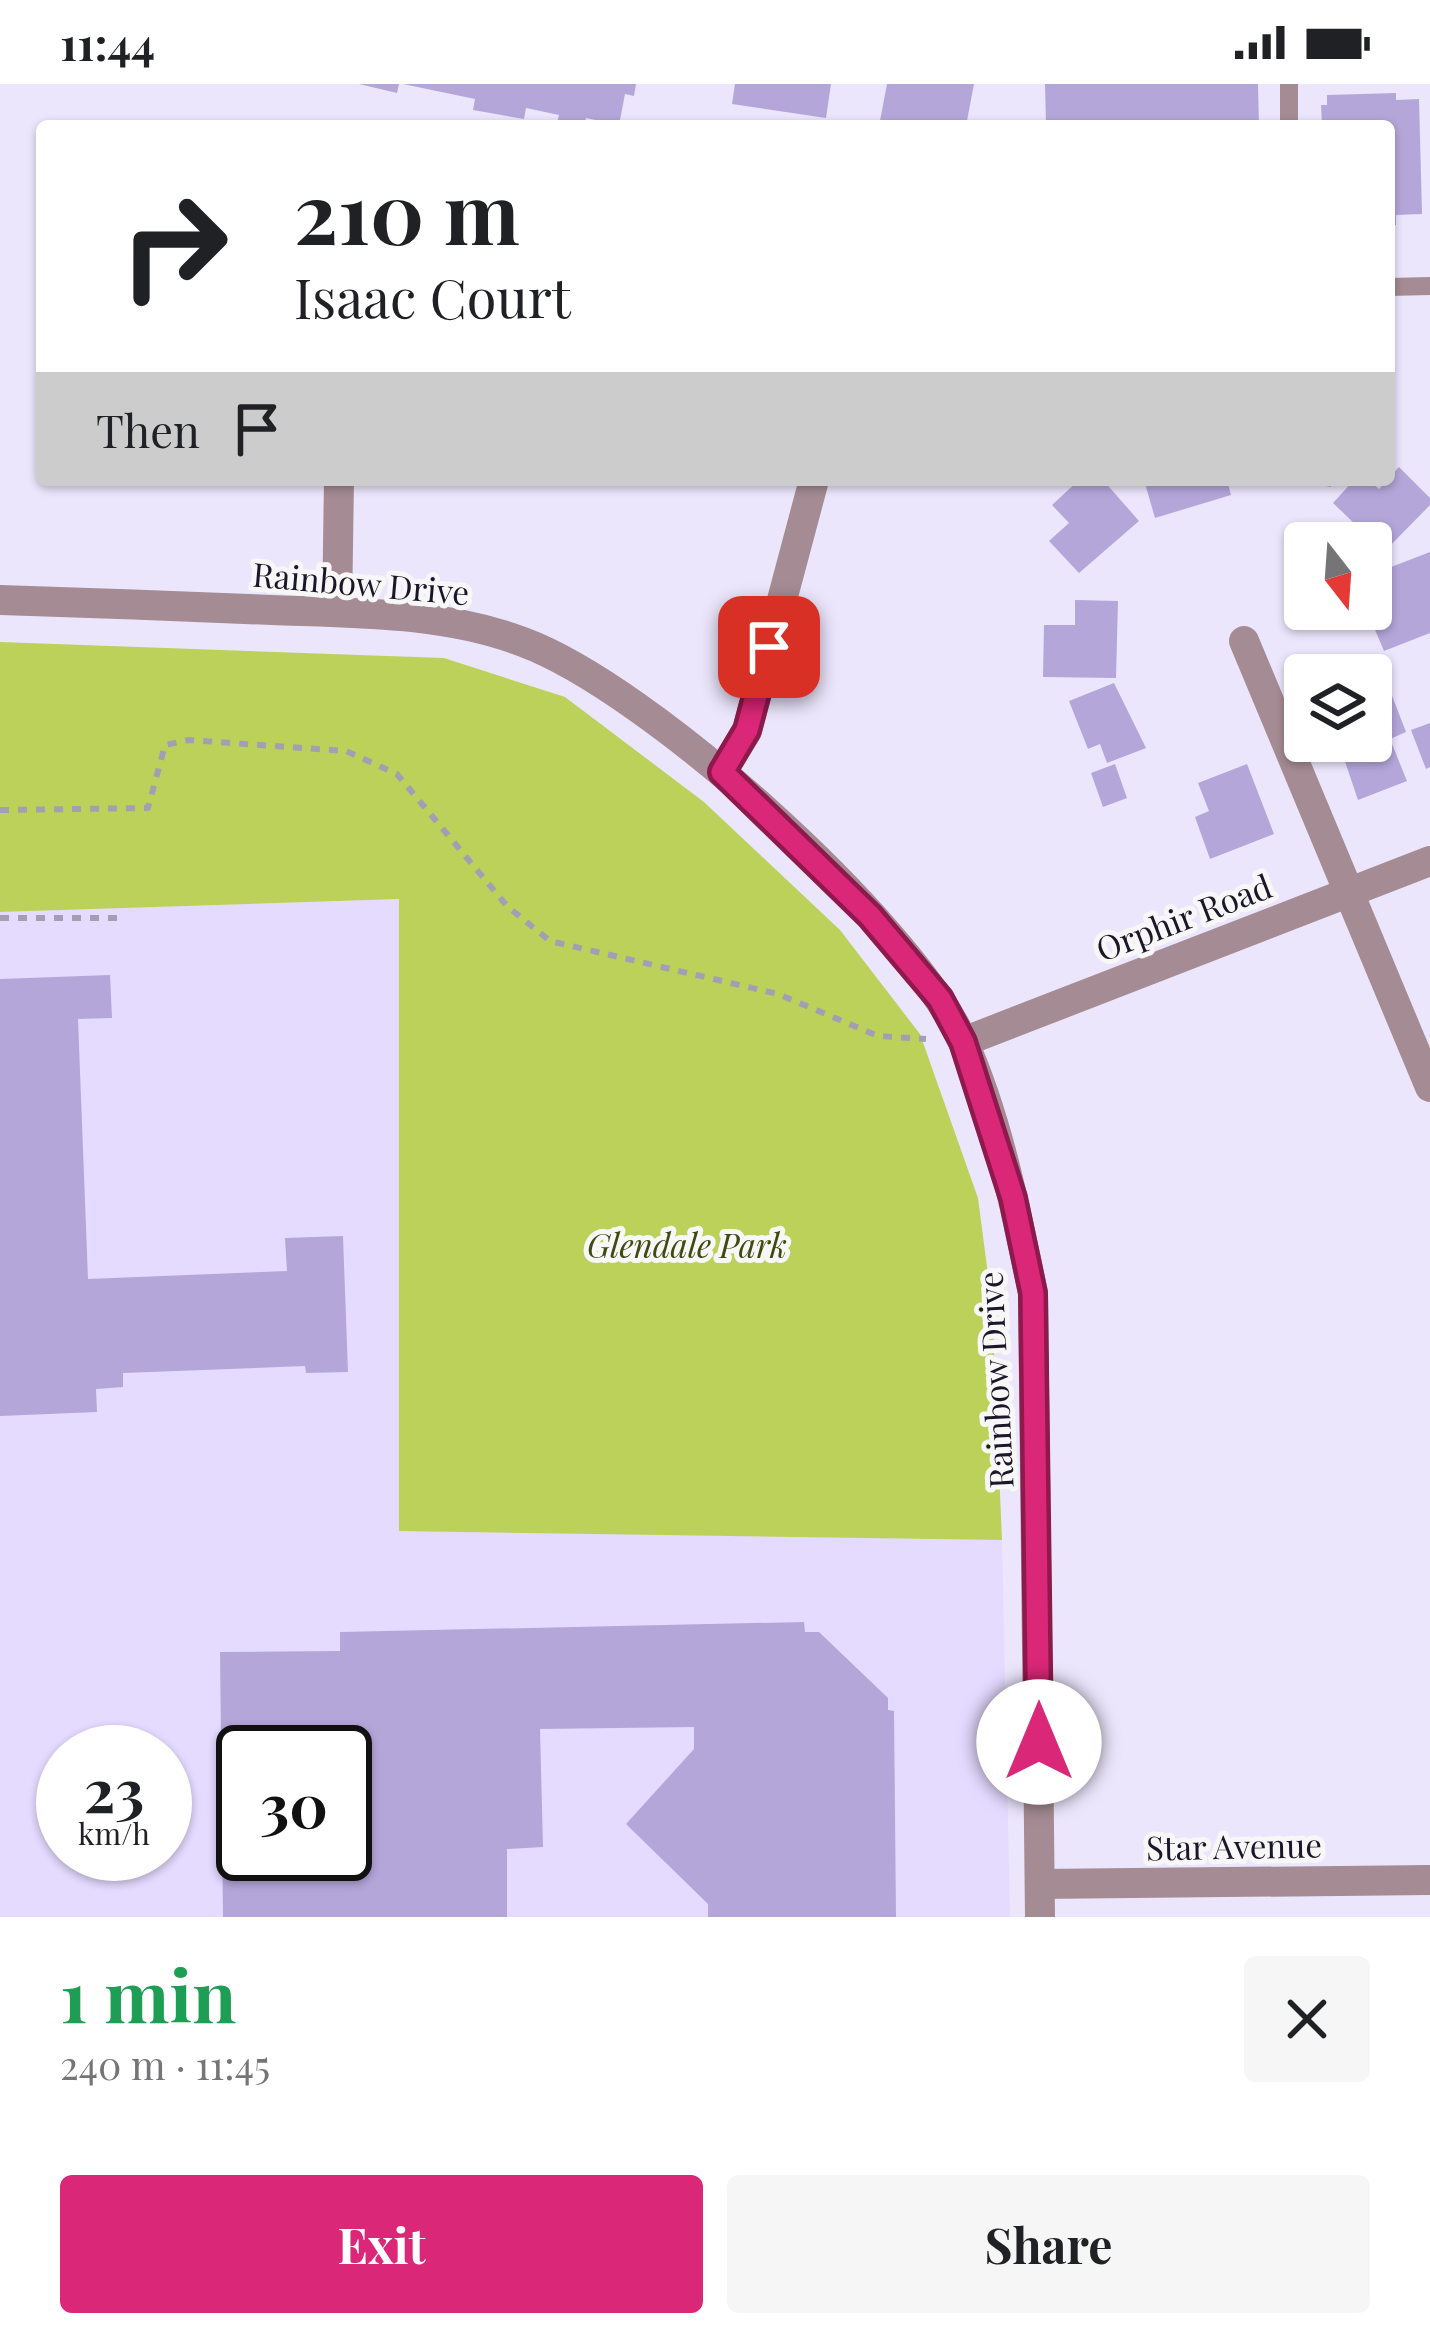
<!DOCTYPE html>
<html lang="en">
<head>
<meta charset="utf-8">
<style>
	body { margin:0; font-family:"Playfair Display",serif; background:#f6f6f6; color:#202124; height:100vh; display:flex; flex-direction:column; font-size:45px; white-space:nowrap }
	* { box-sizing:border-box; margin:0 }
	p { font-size:39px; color:#757577 }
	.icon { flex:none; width:66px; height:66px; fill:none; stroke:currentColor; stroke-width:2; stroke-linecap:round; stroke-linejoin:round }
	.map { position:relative; height:1833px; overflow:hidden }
	.panel { display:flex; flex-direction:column; background:#fff; flex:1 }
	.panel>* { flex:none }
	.top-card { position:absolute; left:36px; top:36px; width:1359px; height:366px; border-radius:12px; box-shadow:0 3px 9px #0004; background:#fff; color:#202124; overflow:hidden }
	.needle { width:78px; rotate:163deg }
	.controls { position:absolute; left:1284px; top:438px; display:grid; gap:24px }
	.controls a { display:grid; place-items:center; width:108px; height:108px; border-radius:12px; background:#fff; box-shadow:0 3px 9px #0004; font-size:60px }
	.speed { position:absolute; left:36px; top:1641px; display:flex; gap:24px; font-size:60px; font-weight:700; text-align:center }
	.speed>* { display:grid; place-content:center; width:156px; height:156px; border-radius:50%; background:#fff; box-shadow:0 3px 9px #0004; line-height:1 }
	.speed small { font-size:30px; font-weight:400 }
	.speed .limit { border:6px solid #111; border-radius:18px; background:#fff; color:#111 }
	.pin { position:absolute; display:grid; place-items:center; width:102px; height:102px; color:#fff; margin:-51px; border-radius:24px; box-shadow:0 6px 18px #0006 }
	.me { position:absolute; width:132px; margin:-66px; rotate:0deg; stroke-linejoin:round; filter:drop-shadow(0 0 9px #0008) }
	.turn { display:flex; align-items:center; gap:42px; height:252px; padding:0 60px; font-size:54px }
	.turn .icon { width:156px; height:156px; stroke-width:2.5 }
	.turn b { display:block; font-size:84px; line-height:102px }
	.then { display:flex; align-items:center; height:114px; padding:0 60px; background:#0003; gap:24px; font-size:45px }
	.round { display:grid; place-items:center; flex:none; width:126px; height:126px; border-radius:12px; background:#f6f6f6 }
	.head { display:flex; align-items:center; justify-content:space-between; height:204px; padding:0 60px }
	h1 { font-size:72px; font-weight:700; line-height:90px; color:#1e9e55 }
	.button { display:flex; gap:24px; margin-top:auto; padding:24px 60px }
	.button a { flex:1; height:138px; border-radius:12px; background:#db2777; color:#fff; font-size:48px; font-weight:700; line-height:138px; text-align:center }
	.button a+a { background:#f6f6f6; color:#202124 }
	.status { display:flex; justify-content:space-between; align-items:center; height:84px; padding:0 60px; background:#fff; direction:ltr }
	.status svg { height:33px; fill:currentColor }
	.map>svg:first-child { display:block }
	.built { fill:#e5daff; fill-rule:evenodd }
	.green { fill:#bcd15a }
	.building { fill:#b5a6da; fill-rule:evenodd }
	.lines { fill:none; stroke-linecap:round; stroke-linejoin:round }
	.path { stroke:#a49eb3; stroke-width:6; stroke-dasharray:9 9; stroke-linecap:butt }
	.lane { stroke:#a58b93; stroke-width:18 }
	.street { stroke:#a58b93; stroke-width:30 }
	.route-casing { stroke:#8e194d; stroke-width:30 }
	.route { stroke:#db2777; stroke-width:21 }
	.labels { text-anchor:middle; stroke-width:10; stroke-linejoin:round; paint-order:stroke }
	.street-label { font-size:33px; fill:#1c1629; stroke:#f7f7f7 }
	.park-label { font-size:33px; font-style:italic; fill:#404a10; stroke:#f7f7f7 }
</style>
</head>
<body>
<div class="status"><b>11:44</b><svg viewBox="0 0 49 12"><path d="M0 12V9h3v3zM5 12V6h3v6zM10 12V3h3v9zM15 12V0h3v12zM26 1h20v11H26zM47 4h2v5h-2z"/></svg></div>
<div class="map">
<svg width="1430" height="1833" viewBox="0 0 1430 1833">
	<rect width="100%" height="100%" fill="#ece6fc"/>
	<path class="built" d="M399,815V1446L1002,1456L1010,1833H0V828ZM63,1668H165V1770H63ZM243,1668H345V1770H243Z"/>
	<polygon class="green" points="0,558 444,574 565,613 704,718 840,846 920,950 978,1114 992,1221 1002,1456 399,1447 399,815 0,828"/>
	<g class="building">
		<polygon points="359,0 399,0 397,9"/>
		<polygon points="403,0 636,0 634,12 625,10 619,41 586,34 584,42 557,39 559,31 526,24 524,35 473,26 475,15"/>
		<polygon points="735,0 831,0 826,34 732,20"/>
		<polygon points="887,0 974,0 966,42 879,42"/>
		<polygon points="1045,0 1258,0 1259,42 1046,42"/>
		<polygon points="1396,9 1396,16 1419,15 1422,130 1396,131 1396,141 1389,141 1389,42 1322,42 1321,21 1327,21 1327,11"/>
		<polygon points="1399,383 1430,414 1430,421 1384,468 1333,419 1354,396 1369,396 1379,405"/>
		<polygon points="1079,396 1103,396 1139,437 1079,489 1049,457 1069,439 1052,421"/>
		<polygon points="1144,396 1227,396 1231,411 1155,434"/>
		<polygon points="1294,396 1332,396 1331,403"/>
		<polygon points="1430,468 1430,549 1384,567 1368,529 1386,523 1373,490"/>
		<polygon points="1075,516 1118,517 1116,594 1043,593 1044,541 1075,541"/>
		<polygon points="1114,599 1146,664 1107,679 1100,660 1088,665 1069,617"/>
		<polygon points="1391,609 1406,648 1390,655 1407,697 1358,716 1338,657 1371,657 1371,617"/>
		<polygon points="1430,639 1430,683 1426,685 1411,646"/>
		<polygon points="1115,680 1127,714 1103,723 1091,689"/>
		<polygon points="1247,680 1274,750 1210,775 1195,733 1209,727 1198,699"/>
		<polygon points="110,891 112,934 78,935 88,1195 287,1187 285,1154 343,1152 348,1288 306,1289 305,1282 123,1289 123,1303 96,1305 97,1328 0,1332 0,895"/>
		<path d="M804,1538L805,1548H819L888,1614V1626L894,1627L896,1833H708V1820L626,1740L694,1665V1643L540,1645L543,1763L507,1765V1833H223L220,1568L340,1567V1548ZM243,1668H345V1770H243Z"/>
	</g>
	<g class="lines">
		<g class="path">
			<polyline points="0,726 148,724 165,661 189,656 346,667 397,690 507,822 550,857 778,910 878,952 926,955"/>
			<polyline points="0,834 119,834"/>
		</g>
		<g class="lane">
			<polyline points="1289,0 1289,42"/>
			<polyline points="1389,203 1430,202"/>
		</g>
		<g class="street">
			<path d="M0,516C91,519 181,522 272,526C355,529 445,528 523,558C648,604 906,836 962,955C997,1031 1016,1127 1033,1209L1040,1833"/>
			<polyline points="337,528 339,396"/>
			<polyline points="1244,557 1430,1003"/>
			<polyline points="722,688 747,647 814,396"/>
			<polyline points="963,958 1430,777"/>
			<polyline points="1040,1800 1430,1796"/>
		</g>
	</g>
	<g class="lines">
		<defs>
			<polyline id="route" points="769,563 747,646 722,688 870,832 940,915 963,958 1013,1114 1033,1209 1039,1658"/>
		</defs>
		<use href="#route" class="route-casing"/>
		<use href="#route" class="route"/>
	</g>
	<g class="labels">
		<g class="street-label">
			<text transform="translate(361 500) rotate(5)" y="12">Rainbow Drive</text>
			<text transform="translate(1184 834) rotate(-21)" y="12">Orphir Road</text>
			<text transform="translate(996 1296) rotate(-93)" y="12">Rainbow Drive</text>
			<text transform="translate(1234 1763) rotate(-1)" y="12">Star Avenue</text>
		</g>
		<g class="park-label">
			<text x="687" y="1174">Glendale Park</text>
		</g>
	</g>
</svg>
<div class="controls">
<a><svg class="needle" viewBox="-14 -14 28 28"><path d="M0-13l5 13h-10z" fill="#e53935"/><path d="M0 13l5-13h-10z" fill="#757577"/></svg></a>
<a><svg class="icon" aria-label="layers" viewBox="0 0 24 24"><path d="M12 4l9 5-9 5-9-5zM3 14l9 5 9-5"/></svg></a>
</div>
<div class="speed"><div>23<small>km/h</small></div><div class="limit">30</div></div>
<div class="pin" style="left:769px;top:563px;background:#d93025"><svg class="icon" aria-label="arrive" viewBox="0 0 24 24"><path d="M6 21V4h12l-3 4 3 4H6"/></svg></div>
<svg class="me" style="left:1039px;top:1658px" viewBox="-20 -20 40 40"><circle r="19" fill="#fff"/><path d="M0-13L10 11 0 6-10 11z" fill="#db2777"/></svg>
<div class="top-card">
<div class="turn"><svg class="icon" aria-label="right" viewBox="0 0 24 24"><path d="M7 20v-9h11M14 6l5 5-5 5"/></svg><div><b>210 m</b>Isaac Court</div></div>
<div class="then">Then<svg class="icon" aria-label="arrive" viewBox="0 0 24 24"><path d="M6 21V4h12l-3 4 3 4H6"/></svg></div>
</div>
</div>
<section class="panel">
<div class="head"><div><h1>1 min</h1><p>240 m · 11:45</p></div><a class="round"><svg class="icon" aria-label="close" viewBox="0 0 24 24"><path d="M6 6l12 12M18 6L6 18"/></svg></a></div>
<div class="button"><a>Exit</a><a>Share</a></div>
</section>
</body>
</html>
